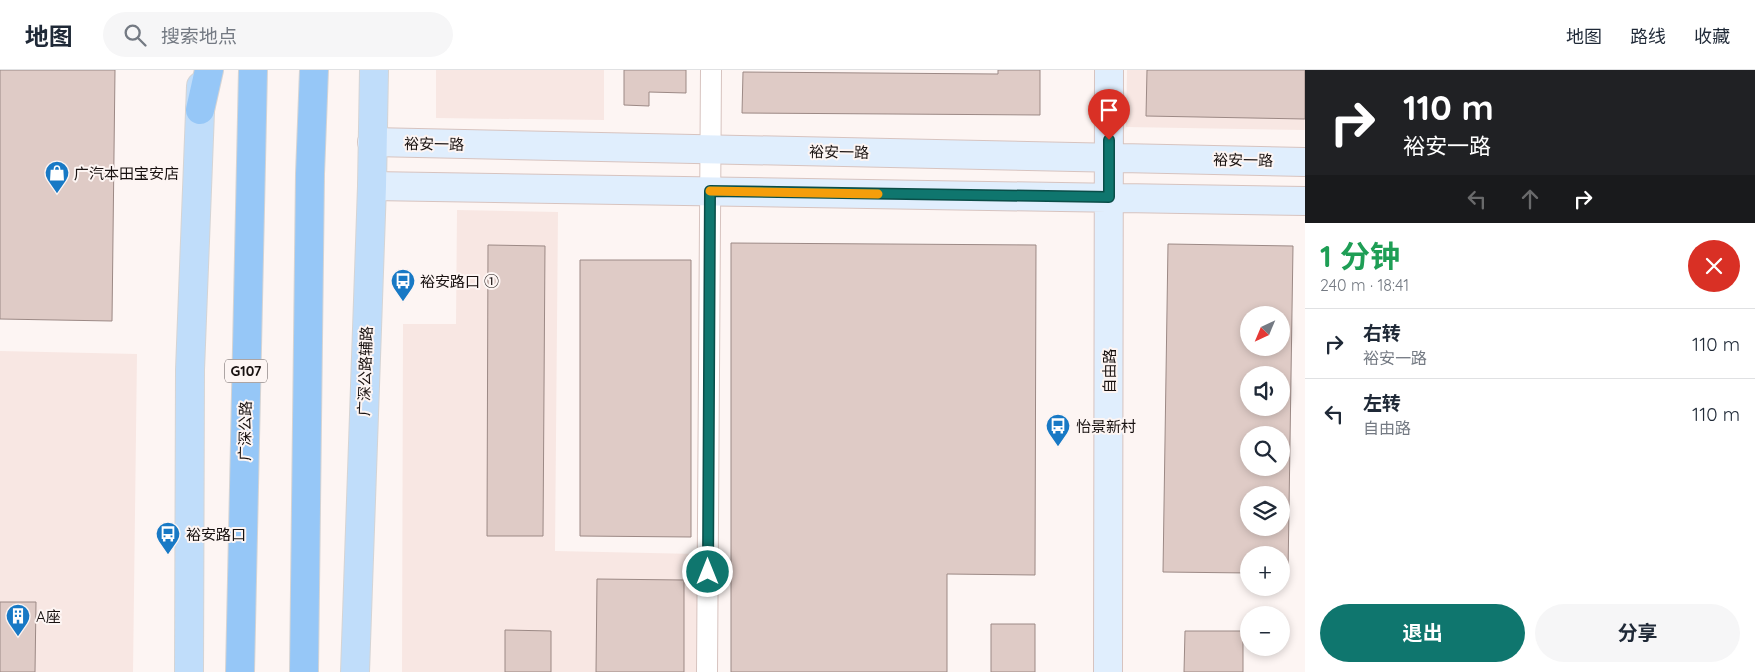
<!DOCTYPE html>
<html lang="zh">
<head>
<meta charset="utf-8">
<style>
  body { margin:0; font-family:Quicksand,"Noto Sans SC",sans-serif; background:#f6f6f7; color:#1f2937; height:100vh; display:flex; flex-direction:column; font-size:19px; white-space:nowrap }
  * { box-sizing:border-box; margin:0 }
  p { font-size:16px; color:#747a83 }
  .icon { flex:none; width:28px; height:28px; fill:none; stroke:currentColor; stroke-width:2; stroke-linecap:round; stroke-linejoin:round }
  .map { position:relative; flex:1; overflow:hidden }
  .panel { display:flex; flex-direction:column; background:#fff; width:450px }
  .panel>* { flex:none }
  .banner { background:#202124; color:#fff; overflow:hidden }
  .needle { width:32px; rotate:224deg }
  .controls { position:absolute; left:1240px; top:236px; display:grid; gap:10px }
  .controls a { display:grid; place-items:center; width:50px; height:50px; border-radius:50%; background:#fff; box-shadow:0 2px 8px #0003; font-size:25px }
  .pin { position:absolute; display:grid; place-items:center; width:42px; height:42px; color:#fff; margin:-51px -21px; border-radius:50% 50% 50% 0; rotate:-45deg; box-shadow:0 0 5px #0007 }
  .pin .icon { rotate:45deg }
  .me { position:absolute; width:55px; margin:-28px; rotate:0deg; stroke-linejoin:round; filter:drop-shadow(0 0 4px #0008) }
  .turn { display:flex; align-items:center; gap:18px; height:105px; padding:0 15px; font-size:22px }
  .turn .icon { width:65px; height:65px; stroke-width:2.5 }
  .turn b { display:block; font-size:35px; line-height:42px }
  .lanes { display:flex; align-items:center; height:48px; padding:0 15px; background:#0003; justify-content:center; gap:25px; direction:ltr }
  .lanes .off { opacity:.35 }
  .round { display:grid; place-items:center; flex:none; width:52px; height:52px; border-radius:26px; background:#f6f6f7 }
  .headline { display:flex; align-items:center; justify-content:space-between; height:85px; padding:0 15px }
  h1 { font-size:30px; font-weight:700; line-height:38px; color:#1e9e55 }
  .primary-button { display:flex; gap:10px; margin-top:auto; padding:10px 15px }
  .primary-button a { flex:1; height:58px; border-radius:30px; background:#0f766e; color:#fff; font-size:20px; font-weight:700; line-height:58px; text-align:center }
  .primary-button a+a { background:#f6f6f7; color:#1f2937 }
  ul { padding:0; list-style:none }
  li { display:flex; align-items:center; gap:15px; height:70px; padding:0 15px; border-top:1px solid #e0e1e3 }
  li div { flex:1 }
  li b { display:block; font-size:19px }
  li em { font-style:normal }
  header { display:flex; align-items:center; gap:30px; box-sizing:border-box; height:70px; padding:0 25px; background:#fff; border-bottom:1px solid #e0e1e3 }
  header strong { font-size:24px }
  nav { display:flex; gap:28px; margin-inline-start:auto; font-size:18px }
  .search { width:350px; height:45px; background:#f6f6f7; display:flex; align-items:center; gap:12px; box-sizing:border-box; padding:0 18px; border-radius:28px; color:#747a83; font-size:19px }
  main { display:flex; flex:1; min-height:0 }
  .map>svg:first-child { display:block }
  .built { fill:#f8e7e3 }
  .building { fill:#dfcbc6; stroke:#9c8985; fill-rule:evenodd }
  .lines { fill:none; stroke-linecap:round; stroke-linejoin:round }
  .street-casing { stroke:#d7c3bf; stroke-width:22 }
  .secondary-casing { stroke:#d7c3bf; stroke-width:30 }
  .primary-casing { stroke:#d5d4d4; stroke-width:30 }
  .highway-casing { stroke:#d5d4d4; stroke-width:30 }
  .street { stroke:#fff; stroke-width:20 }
  .secondary { stroke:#e0eefd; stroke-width:28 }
  .primary { stroke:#c0ddfa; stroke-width:28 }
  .highway { stroke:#96c7f7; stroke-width:28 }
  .route-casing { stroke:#0a4d48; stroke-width:12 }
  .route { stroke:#0f766e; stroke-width:9 }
  .slow { stroke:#f59e0b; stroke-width:9 }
  .labels { text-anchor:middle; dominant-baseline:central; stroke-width:4; stroke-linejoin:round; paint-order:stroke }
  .shield { fill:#fdf5f3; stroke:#5d5554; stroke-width:1 }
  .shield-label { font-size:14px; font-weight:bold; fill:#181110 }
  .street-label { font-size:15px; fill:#181110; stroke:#fdf5f3 }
  .poi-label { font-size:15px; fill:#181110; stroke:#fdf5f3; text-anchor:start }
</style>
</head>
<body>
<header>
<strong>地图</strong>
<div class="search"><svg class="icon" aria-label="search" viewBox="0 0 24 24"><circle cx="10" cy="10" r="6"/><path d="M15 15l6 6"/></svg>搜索地点</div>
<nav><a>地图</a><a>路线</a><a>收藏</a></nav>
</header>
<main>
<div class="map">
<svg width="1305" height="602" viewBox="0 0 1305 602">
  <rect width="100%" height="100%" fill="#fdf5f3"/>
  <path class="built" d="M 436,0 L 604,0 L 604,50 L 436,48 Z
    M 1127,0 L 1305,0 L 1305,60 L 1126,57 Z
    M 457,140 L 558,142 L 555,481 L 698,484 L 696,602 L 402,602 L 403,254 L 456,254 Z
    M 0,281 L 137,284 L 133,602 L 0,602 Z"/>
  <path class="building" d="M 0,0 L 115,0 L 112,251 L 0,249 Z
    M 624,0 L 686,0 L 686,23 L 649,22 L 649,36 L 624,35 Z
    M 998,0 L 1040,0 L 1040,45 L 742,43 L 743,2 L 998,4 Z
    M 1147,0 L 1305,0 L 1305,49 L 1146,46 Z
    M 731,173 L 1036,175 L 1035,505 L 947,504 L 947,602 L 731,602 Z
    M 1168,174 L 1293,176 L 1288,504 L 1281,504 L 1281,485 L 1249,485 L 1249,503 L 1163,502 ZM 1249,245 L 1281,245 L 1281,278 L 1249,278 ZM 1249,305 L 1281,305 L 1281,338 L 1249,338 ZM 1249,365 L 1281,365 L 1281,398 L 1249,398 ZM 1249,425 L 1281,425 L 1281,458 L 1249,458 Z
    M 488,175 L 545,176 L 543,466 L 487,466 Z
    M 580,190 L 691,190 L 691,467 L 580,466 Z
    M 597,509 L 684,510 L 684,602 L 596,602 Z
    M 0,532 L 36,532 L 35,602 L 0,602 Z
    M 991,554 L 1035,554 L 1035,602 L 991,602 Z
    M 505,560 L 551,561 L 551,602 L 505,602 Z
    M 1185,561 L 1243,561 L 1243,602 L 1184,602 Z"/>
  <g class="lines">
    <defs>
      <path id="street" d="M 707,602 L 711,0"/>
      <path id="secondary" d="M 372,72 L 1305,92
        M 372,116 L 1305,131
        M 1108,602 L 1109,0"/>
      <path id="primary" d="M 189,602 L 190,300 L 201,16
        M 355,602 L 372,116 L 374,0"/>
      <path id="highway" d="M 200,40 L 209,0
        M 240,602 L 253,0
        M 304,602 L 310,104 L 314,0"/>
    </defs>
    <use href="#street" class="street-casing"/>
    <use href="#secondary" class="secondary-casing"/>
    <use href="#primary" class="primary-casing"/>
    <use href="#highway" class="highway-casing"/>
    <use href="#street" class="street"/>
    <use href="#secondary" class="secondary"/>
    <use href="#primary" class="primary"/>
    <use href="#highway" class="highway"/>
  </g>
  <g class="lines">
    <defs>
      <path id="route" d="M 708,502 L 710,121 L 1109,127 L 1109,70"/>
    </defs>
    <use href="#route" class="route-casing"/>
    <use href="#route" class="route"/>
    <path class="slow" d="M 710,121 L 878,124"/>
  </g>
  <defs>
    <symbol id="shop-pin" viewBox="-11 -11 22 30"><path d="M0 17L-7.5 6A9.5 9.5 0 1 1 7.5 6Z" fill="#1879c5" stroke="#fdf5f3"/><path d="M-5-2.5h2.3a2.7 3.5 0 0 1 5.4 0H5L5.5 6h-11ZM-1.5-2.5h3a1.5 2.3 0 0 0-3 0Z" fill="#fff"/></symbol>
    <symbol id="bus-pin" viewBox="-11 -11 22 30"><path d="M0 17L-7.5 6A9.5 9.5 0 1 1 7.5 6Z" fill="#1879c5" stroke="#fdf5f3"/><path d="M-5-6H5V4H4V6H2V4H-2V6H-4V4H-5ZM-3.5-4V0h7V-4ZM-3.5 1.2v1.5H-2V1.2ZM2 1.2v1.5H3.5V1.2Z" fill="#fff"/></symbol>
    <symbol id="building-pin" viewBox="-11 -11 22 30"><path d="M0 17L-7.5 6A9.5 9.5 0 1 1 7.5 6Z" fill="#1879c5" stroke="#fdf5f3"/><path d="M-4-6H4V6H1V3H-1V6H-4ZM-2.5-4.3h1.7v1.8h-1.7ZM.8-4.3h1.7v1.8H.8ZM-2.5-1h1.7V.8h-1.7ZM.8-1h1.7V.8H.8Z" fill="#fff"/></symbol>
  </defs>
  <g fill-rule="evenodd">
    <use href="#shop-pin" x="43" y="89" width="28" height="38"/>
    <use href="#bus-pin" x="389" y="197" width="28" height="38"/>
    <use href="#bus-pin" x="1044" y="342" width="28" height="38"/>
    <use href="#bus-pin" x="154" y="450" width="28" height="38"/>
    <use href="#building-pin" x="4" y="532" width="28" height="38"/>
  </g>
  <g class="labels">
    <rect class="shield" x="225" y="289.5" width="42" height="23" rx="4"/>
    <g class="shield-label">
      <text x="246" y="301">G107</text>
    </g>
    <g class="street-label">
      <text transform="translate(434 74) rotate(1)">裕安一路</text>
      <text transform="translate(839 82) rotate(1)">裕安一路</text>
      <text transform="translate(1243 90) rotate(1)">裕安一路</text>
      <text transform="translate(365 301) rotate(-88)">广深公路辅路</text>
      <text transform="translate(1109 301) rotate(-90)">自由路</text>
      <text transform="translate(245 361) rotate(-89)">广深公路</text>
    </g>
    <g class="poi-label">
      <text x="74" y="103">广汽本田宝安店</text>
      <text x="420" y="211">裕安路口 ①</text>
      <text x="1076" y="356">怡景新村</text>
      <text x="186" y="464">裕安路口</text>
      <text x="36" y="546">A座</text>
    </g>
  </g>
</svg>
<div class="controls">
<a><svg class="needle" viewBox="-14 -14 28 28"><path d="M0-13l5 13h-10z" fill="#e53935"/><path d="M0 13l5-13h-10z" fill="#747a83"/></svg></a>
<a><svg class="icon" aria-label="sound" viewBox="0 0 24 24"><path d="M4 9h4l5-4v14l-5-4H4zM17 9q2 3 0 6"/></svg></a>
<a><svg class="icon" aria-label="search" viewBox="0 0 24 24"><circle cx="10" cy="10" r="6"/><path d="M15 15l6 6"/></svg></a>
<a><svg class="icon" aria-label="layers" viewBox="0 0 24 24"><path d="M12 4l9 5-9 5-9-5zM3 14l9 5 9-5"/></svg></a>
<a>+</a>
<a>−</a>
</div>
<div class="pin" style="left:1109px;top:70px;background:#d93025"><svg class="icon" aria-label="arrive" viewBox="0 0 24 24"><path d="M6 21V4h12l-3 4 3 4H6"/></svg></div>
<svg class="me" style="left:708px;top:502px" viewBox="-20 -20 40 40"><circle r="17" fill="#0f766e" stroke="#fff" stroke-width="3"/><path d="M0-11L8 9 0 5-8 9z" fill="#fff"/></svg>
</div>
<section class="panel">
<div class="banner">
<div class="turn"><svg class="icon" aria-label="right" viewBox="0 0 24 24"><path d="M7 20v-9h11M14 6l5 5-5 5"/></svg><div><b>110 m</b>裕安一路</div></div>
<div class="lanes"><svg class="icon off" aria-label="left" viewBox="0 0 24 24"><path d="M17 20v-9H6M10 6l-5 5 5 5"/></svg><svg class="icon off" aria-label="ahead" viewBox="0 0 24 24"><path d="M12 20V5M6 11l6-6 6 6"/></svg><svg class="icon" aria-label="right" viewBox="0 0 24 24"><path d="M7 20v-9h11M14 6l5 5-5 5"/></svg></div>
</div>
<div class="headline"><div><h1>1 分钟</h1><p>240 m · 18:41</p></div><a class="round" style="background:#d93025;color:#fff"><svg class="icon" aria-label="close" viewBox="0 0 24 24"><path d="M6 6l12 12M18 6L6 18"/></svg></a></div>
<ul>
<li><svg class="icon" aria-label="right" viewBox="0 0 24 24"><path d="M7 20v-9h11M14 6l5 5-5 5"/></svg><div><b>右转</b><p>裕安一路</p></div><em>110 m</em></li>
<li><svg class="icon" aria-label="left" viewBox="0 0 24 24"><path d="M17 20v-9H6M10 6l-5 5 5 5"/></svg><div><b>左转</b><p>自由路</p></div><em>110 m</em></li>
</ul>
<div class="primary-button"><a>退出</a><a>分享</a></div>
</section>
</main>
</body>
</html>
